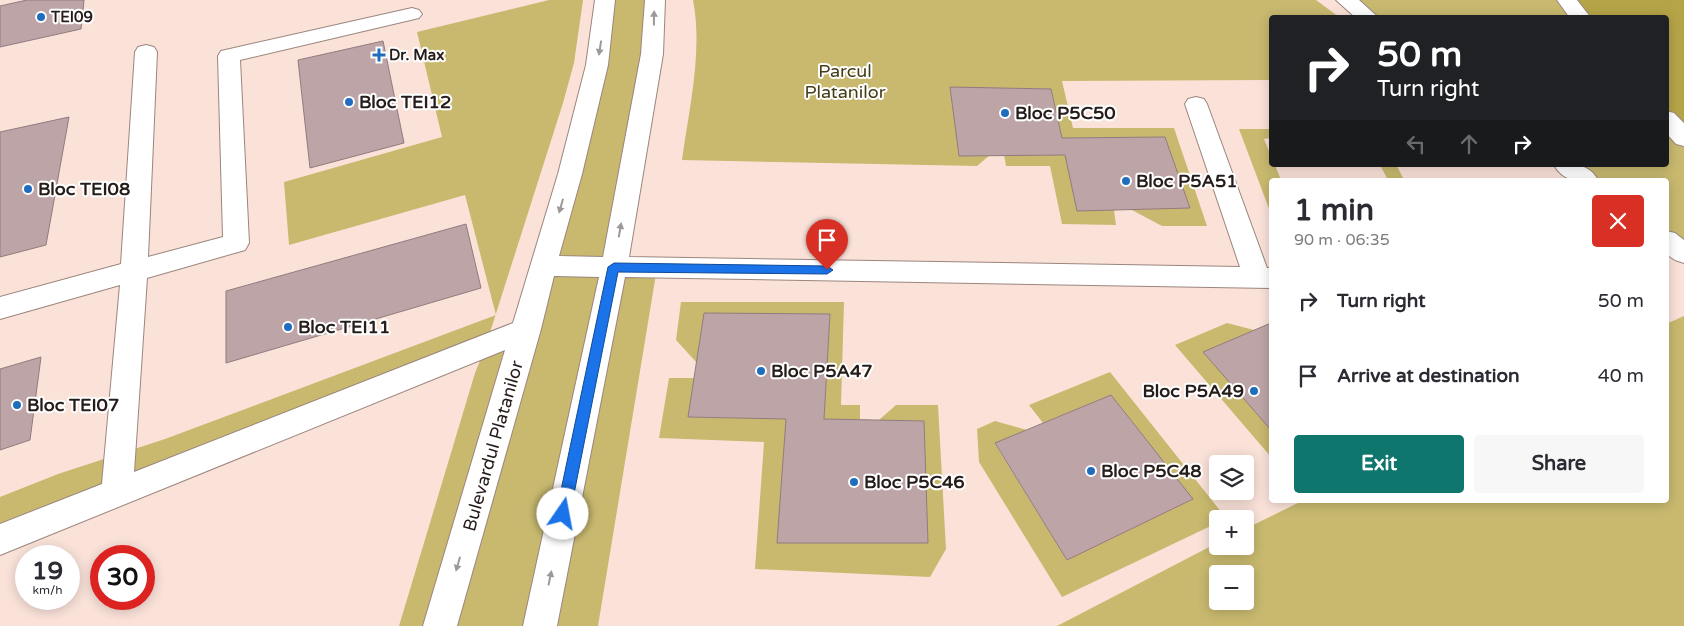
<!DOCTYPE html>
<html lang="en">
<head>
<meta charset="utf-8">
<style>
  body { margin:0; font-family:"Varela Round",sans-serif; background:#f7f7f7; color:#2b2b33; height:100vh; display:flex; flex-direction:column; font-size:19px; white-space:nowrap }
  * { box-sizing:border-box; margin:0 }
  p { font-size:16px; color:#7c7c81 }
  .icon { flex:none; width:28px; height:28px; fill:none; stroke:currentColor; stroke-width:2; stroke-linecap:round; stroke-linejoin:round }
  .map { position:relative; flex:1; overflow:hidden }
  .side { position:absolute; left:1269px; top:178px; width:400px; height:325px; display:flex; flex-direction:column; background:#fff; border-radius:5px; box-shadow:0 2px 12px #0003 }
  .side>* { flex:none }
  .hud { position:absolute; left:1269px; top:15px; width:400px; height:152px; border-radius:5px; box-shadow:0 2px 12px #0003; background:#202124; color:#fff; overflow:hidden }
  .fabs { position:absolute; left:1209px; top:455px; display:grid; gap:10px }
  .fabs a { display:grid; place-items:center; width:45px; height:45px; border-radius:5px; background:#fff; box-shadow:0 2px 12px #0003; font-size:25px }
  .speed { position:absolute; left:15px; top:545px; display:flex; gap:10px; font-size:25px; font-weight:700; text-align:center }
  .speed>* { display:grid; place-content:center; width:65px; height:65px; border-radius:50%; background:#fff; box-shadow:0 2px 12px #0003; line-height:1 }
  .speed small { font-size:12px; font-weight:400 }
  .speed .limit { border:8px solid #d22; background:#fff; color:#111 }
  .pin { position:absolute; display:grid; place-items:center; width:42px; height:42px; color:#fff; margin:-51px -21px; border-radius:50% 50% 50% 0; rotate:-45deg; box-shadow:0 0 5px #0007 }
  .pin .icon { rotate:45deg }
  .me { position:absolute; width:55px; margin:-28px; rotate:12deg; stroke-linejoin:round; filter:drop-shadow(0 0 4px #0008) }
  .turn { display:flex; align-items:center; gap:18px; height:105px; padding:0 25px; font-size:22px }
  .turn .icon { width:65px; height:65px; stroke-width:2.5 }
  .turn b { display:block; font-size:35px; line-height:42px }
  .lanes { display:flex; align-items:center; height:48px; padding:0 25px; background:#0003; justify-content:center; gap:25px; direction:ltr }
  .lanes .off { opacity:.35 }
  .round { display:grid; place-items:center; flex:none; width:52px; height:52px; border-radius:5px; background:#f7f7f7 }
  .head { display:flex; align-items:center; justify-content:space-between; height:85px; padding:0 25px }
  h1 { font-size:30px; font-weight:700; line-height:38px }
  .button { display:flex; gap:10px; margin-top:auto; padding:10px 25px }
  .button a { flex:1; height:58px; border-radius:5px; background:#0f766e; color:#fff; font-size:20px; font-weight:700; line-height:58px; text-align:center }
  .button a+a { background:#f7f7f7; color:#2b2b33 }
  ul { padding:0; list-style:none }
  li { display:flex; align-items:center; gap:15px; height:75px; padding:0 25px }
  li div { flex:1 }
  li b { display:block; font-size:19px }
  li em { font-style:normal }
  .map>svg:first-child { display:block }
  .green { fill:#c8b96f; fill-rule:evenodd }
  .forest { fill:#b6a448 }
  .building { fill:#bda4a7; stroke:#927b7e }
  .lines { fill:none; stroke-linecap:round; stroke-linejoin:round }
  .street-casing { stroke:#9b857d; stroke-width:2 }
  .street { fill:#fff; fill-rule:evenodd }
  .oneway { fill:#9d9998 }
  .route { fill:#1a73e8; stroke:#114b97 }
  .poi-dot { fill:#1f6dbc; stroke:#fff; stroke-width:2 }
  .labels { text-anchor:middle; dominant-baseline:central; stroke-width:4; stroke-linejoin:round; paint-order:stroke }
  .far-poi-label { font-size:15px; font-weight:bold; fill:#261d1a; stroke:#fff; text-anchor:start }
  .park-label { font-size:18px; fill:#433c14; stroke:#fff }
  .poi-label { font-size:18px; font-weight:bold; fill:#261d1a; stroke:#fff; text-anchor:start }
  .street-label { font-size:18px; fill:#261d1a; stroke:#fff }
</style>
</head>
<body>
<div class="map">
<svg width="1684" height="626" viewBox="0 0 1684 626">
  <rect width="100%" height="100%" fill="#fae2d9"/>
  <path class="green" d="M 549,0 L 583,0 L 574,63 L 563,103 L 486,345 L 527,329 L 605,0 L 655,0 L 614,267 L 657,268 L 598,626 L 399,626 L 475,373 L 486,346 L 0,540 L 0,497 L 58,474 L 165,439 L 496,315 L 465,195 L 289,245 L 284,182 L 442,137 L 417,32 Z
    M 693,0 L 1316,0 L 1339,17 L 1271,18 L 1271,80 L 1062,81 L 1073,128 L 1174,128 L 1207,226 L 1162,226 L 1132,210 L 1165,137 L 1062,138 L 1051,89 L 950,88 L 990,155 L 977,166 L 682,160 C 689,109 703,51 693,0 Z
    M 1346,0 L 1567,0 L 1581,17 L 1369,17 Z
    M 1666,117 L 1684,138 L 1684,253 L 1666,240 L 1666,180 L 1586,180 L 1566,165 L 1666,165 Z
    M 1239,129 L 1271,129 L 1271,138 L 1264,139 L 1271,156 L 1271,165 L 1275,165 L 1281,180 L 1271,180 L 1271,214 Z
    M 1004,155 L 1065,155 L 1114,210 L 1116,225 L 1062,224 L 1050,166 L 1006,166 Z
    M 1380,165 L 1417,165 L 1397,166 L 1404,180 L 1388,180 Z
    M 681,302 L 844,302 L 841,405 L 860,405 L 860,420 L 824,419 L 830,314 L 697,363 L 676,340 Z
    M 1684,316 L 1684,626 L 1057,626 L 1217,543 L 1218,546 L 1245,546 L 1245,529 L 1304,500 L 1666,500 L 1666,324 ZM 1218,574 L 1245,574 L 1245,601 L 1218,601 Z
    M 1227,323 L 1254,330 L 1204,352 L 1271,430 L 1271,457 L 1175,345 Z
    M 1110,372 L 1226,518 L 1218,519 L 1217,523 L 1062,597 L 979,462 L 977,429 L 995,421 L 1027,430 L 995,444 L 1067,560 L 1192,499 L 1111,395 L 1043,423 L 1029,405 Z
    M 669,378 L 695,378 L 689,417 L 879,420 L 896,405 L 938,405 L 946,549 L 930,577 L 755,569 L 764,442 L 659,438 Z"/>
  <path class="forest" d="M 1567,0 L 1684,0 L 1684,138 L 1666,117 L 1666,18 L 1581,17 Z"/>
  <path class="building" d="M 27,0 L 84,0 L 81,29 L 0,47 L 0,6 Z
    M 383,41 L 404,143 L 310,168 L 298,60 Z
    M 950,87 L 1051,89 L 1062,138 L 1165,137 L 1190,208 L 1077,211 L 1065,155 L 959,156 Z
    M 69,117 L 46,245 L 0,257 L 0,132 Z
    M 466,224 L 481,288 L 226,363 L 226,291 Z
    M 704,313 L 830,314 L 824,419 L 924,421 L 928,543 L 777,543 L 786,419 L 688,417 Z
    M 1271,323 L 1271,430 L 1203,352 Z
    M 41,357 L 30,440 L 0,450 L 0,369 Z
    M 1111,395 L 1193,499 L 1067,560 L 995,443 Z"/>
  <g class="lines">
    <defs>
      <path id="street" d="M 595,0 L 615,0 L 608,65 L 582,174 L 559,256 L 603,257 L 641,54 L 645,0 L 665,0 L 663,54 L 629,257 L 1240,267 L 1185,104 L 1188,99 L 1196,97 L 1204,99 L 1207,104 L 1267,268 L 1271,268 L 1271,288 L 625,277 L 557,626 L 523,626 L 599,277 L 554,276 L 541,329 L 457,626 L 423,626 L 505,350 L 0,555 L 0,524 L 102,484 L 120,285 L 0,319 L 0,297 L 121,264 L 135,52 L 138,47 L 146,45 L 154,47 L 157,52 L 148,257 L 223,237 L 218,56 L 221,51 L 412,8 L 419,10 L 422,14 L 419,18 L 240,60 L 249,243 L 245,250 L 147,278 L 134,472 L 513,323 L 558,174 L 586,65 Z
        M 1336,0 L 1359,0 L 1379,18 L 1356,18 Z
        M 1557,0 L 1577,0 L 1591,18 L 1570,18 Z
        M 1666,111 L 1674,113 L 1684,123 L 1684,146 L 1676,144 L 1666,133 Z
        M 1554,165 C 1572,165 1588,162 1598,180 C 1579,180 1565,184 1554,165 Z
        M 1666,231 L 1675,233 L 1684,240 L 1684,263 L 1675,260 L 1666,254 Z"/>
    </defs>
    <use href="#street" class="street-casing"/>
    <use href="#street" class="street"/>
  </g>
  <defs><path id="oneway-solid" d="M-6-.8H1V-3.2L6.5 0L1 3.2V.8H-6Z" transform="scale(1.25)"/></defs>
  <g class="oneway">
    <use href="#oneway-solid" transform="translate(654 18) rotate(-89)"/>
    <use href="#oneway-solid" transform="translate(600 48) rotate(99)"/>
    <use href="#oneway-solid" transform="translate(561 206) rotate(106)"/>
    <use href="#oneway-solid" transform="translate(620 230) rotate(-80)"/>
    <use href="#oneway-solid" transform="translate(458 564) rotate(106)"/>
    <use href="#oneway-solid" transform="translate(550 578) rotate(-78)"/>
  </g>
  <path class="route" d="M 614,263 L 827,266 L 833,270 L 827,274 L 618,272 L 570,514 L 568,518 L 563,520 L 558,518 L 556,514 L 608,267 Z"/>
  <g class="poi-dot">
    <circle cx="41" cy="17" r="5"/>
    <path d="M376.5 47.5h5v5h5v5h-5v5h-5v-5h-5v-5h5z"/>
    <circle cx="349" cy="102" r="5"/>
    <circle cx="1005" cy="113" r="5"/>
    <circle cx="1126" cy="181" r="5"/>
    <circle cx="28" cy="189" r="5"/>
    <circle cx="288" cy="327" r="5"/>
    <circle cx="761" cy="371" r="5"/>
    <circle cx="1254" cy="391" r="5"/>
    <circle cx="17" cy="405" r="5"/>
    <circle cx="1091" cy="471" r="5"/>
    <circle cx="854" cy="482" r="5"/>
  </g>
  <g class="labels">
    <g class="far-poi-label">
      <text x="51" y="17">TEI09</text>
      <text x="389" y="55">Dr. Max</text>
    </g>
    <g class="park-label">
      <text x="845" y="71">Parcul<tspan x="845" dy="21">Platanilor</tspan></text>
    </g>
    <g class="poi-label">
      <text x="359" y="102">Bloc TEI12</text>
      <text x="1015" y="113">Bloc P5C50</text>
      <text x="1136" y="181">Bloc P5A51</text>
      <text x="38" y="189">Bloc TEI08</text>
      <text x="298" y="327">Bloc TEI11</text>
      <text x="771" y="371">Bloc P5A47</text>
      <text x="1244" y="391" text-anchor="end">Bloc P5A49</text>
      <text x="27" y="405">Bloc TEI07</text>
      <text x="1101" y="471">Bloc P5C48</text>
      <text x="864" y="482">Bloc P5C46</text>
    </g>
    <g class="street-label">
      <text transform="translate(493 446) rotate(-74)">Bulevardul Platanilor</text>
    </g>
  </g>
</svg>
<div class="fabs">
<a><svg class="icon" aria-label="layers" viewBox="0 0 24 24"><path d="M12 4l9 5-9 5-9-5zM3 14l9 5 9-5"/></svg></a>
<a>+</a>
<a>−</a>
</div>
<div class="speed"><div>19<small>km/h</small></div><div class="limit">30</div></div>
<div class="pin" style="left:827px;top:270px;background:#d93025"><svg class="icon" aria-label="arrive" viewBox="0 0 24 24"><path d="M6 21V4h12l-3 4 3 4H6"/></svg></div>
<svg class="me" style="left:563px;top:514px" viewBox="-20 -20 40 40"><circle r="19" fill="#fff"/><path d="M0-13L10 11 0 6-10 11z" fill="#1a73e8"/></svg>
<div class="hud">
<div class="turn"><svg class="icon" aria-label="right" viewBox="0 0 24 24"><path d="M7 20v-9h11M14 6l5 5-5 5"/></svg><div><b>50 m</b>Turn right</div></div>
<div class="lanes"><svg class="icon off" aria-label="left" viewBox="0 0 24 24"><path d="M17 20v-9H6M10 6l-5 5 5 5"/></svg><svg class="icon off" aria-label="ahead" viewBox="0 0 24 24"><path d="M12 20V5M6 11l6-6 6 6"/></svg><svg class="icon" aria-label="right" viewBox="0 0 24 24"><path d="M7 20v-9h11M14 6l5 5-5 5"/></svg></div>
</div>
<section class="side">
<div class="head"><div><h1>1 min</h1><p>90 m · 06:35</p></div><a class="round" style="background:#d93025;color:#fff"><svg class="icon" aria-label="close" viewBox="0 0 24 24"><path d="M6 6l12 12M18 6L6 18"/></svg></a></div>
<ul>
<li><svg class="icon" aria-label="right" viewBox="0 0 24 24"><path d="M7 20v-9h11M14 6l5 5-5 5"/></svg><div><b>Turn right</b></div><em>50 m</em></li>
<li><svg class="icon" aria-label="arrive" viewBox="0 0 24 24"><path d="M6 21V4h12l-3 4 3 4H6"/></svg><div><b>Arrive at destination</b></div><em>40 m</em></li>
</ul>
<div class="button"><a>Exit</a><a>Share</a></div>
</section>
</div>
</body>
</html>
